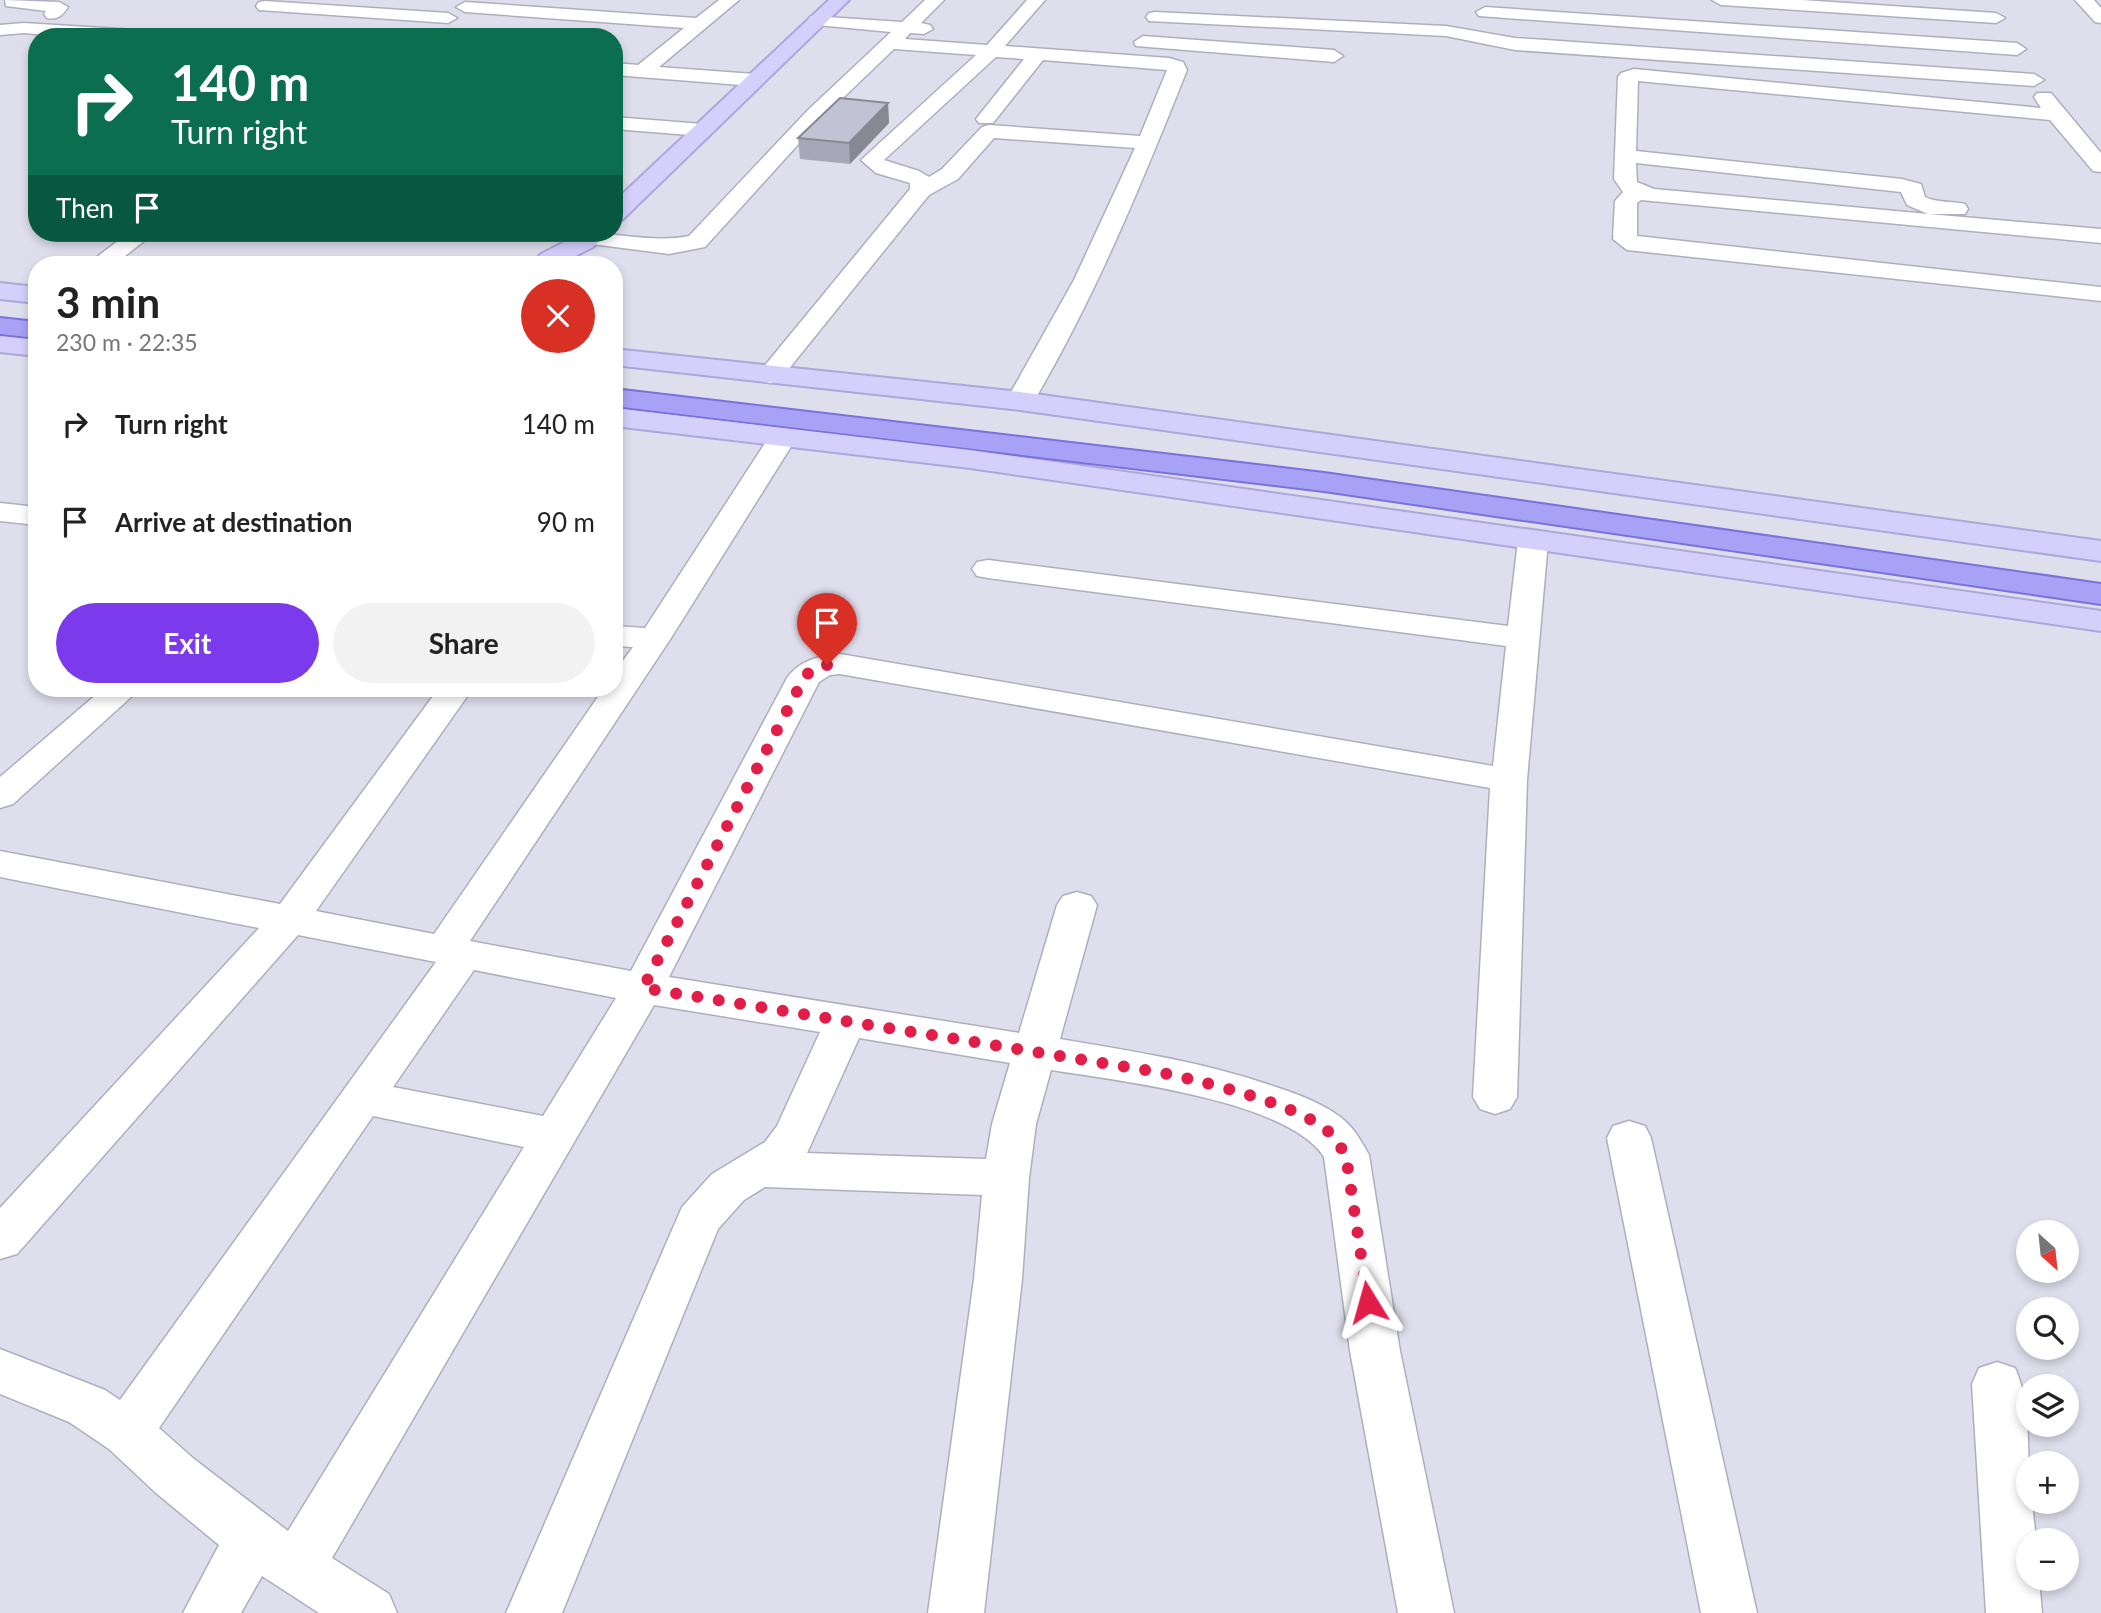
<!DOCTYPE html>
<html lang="en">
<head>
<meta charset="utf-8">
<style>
  body { margin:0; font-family:Lato,sans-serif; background:#f2f2f2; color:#222; height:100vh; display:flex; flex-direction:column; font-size:26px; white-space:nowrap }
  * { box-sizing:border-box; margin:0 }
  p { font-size:23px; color:#767676 }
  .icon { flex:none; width:38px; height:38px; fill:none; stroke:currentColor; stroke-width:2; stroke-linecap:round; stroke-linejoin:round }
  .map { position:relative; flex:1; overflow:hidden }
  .panel { position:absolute; left:28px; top:256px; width:595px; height:441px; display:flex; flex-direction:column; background:#fff; border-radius:28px; box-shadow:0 4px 10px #0003 }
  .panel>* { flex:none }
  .hud { position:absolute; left:28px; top:28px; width:595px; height:214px; border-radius:28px; box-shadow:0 4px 10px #0003; background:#0b6e4f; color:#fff; overflow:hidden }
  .needle { width:46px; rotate:153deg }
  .controls { position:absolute; left:2016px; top:1220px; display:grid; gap:14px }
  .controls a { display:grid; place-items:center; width:63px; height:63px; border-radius:50%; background:#fff; box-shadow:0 4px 10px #0003; font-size:35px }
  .pin { position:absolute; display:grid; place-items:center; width:60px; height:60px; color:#fff; margin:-72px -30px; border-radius:50% 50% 50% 0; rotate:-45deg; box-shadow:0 0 7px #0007 }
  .pin .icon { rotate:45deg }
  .me { position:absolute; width:77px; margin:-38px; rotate:352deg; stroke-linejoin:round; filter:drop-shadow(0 0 5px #0008) }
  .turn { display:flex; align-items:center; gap:24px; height:147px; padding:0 28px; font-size:32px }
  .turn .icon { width:91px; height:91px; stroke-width:2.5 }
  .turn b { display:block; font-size:49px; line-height:60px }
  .then { display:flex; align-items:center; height:66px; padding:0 28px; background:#0003; gap:14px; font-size:26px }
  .round { display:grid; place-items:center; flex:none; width:74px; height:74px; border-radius:37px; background:#f2f2f2 }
  .head { display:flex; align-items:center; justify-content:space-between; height:119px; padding:0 28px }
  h1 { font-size:42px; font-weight:700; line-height:52px }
  .button { display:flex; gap:14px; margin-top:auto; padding:14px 28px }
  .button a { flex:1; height:80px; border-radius:42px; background:#7c3aed; color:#fff; font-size:28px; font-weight:700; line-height:80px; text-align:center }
  .button a+a { background:#f2f2f2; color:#222 }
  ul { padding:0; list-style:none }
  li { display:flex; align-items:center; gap:21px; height:98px; padding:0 28px }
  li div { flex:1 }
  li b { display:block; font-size:26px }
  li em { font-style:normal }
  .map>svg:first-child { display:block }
  .residential { fill:#dfdeec; fill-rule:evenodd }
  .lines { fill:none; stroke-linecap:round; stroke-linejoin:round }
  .street-casing { stroke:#afaec0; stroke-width:3 }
  .secondary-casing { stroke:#ada7dc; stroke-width:4 }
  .primary-casing { stroke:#7972dc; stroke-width:4 }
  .street { fill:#fff; fill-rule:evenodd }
  .secondary { fill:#d4cffb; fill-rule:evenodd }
  .primary { fill:#a8a2f7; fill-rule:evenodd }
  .wall { fill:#a7a7b7 }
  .shaded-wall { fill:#888895 }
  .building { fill:#c2c2d5; stroke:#888895; stroke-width:2 }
  .route { stroke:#e11d48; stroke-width:12; stroke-dasharray:0 21.6 }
</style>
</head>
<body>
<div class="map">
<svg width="2101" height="1613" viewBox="0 0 2101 1613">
  <rect width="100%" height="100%" fill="#ecebf4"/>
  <path class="residential" d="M 0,0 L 2101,0 L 2101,1613 L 0,1613 ZM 37,37 L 614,37 L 614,233 L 37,233 ZM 37,264 L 614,264 L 614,688 L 37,688 ZM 2028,1232 L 2067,1232 L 2067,1270 L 2028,1270 ZM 2028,1309 L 2067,1309 L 2067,1348 L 2028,1348 ZM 2028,1386 L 2067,1386 L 2067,1424 L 2028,1424 ZM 2028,1463 L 2067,1463 L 2067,1502 L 2028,1502 ZM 2028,1540 L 2067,1540 L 2067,1578 L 2028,1578 Z"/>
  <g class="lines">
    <defs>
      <path id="street" d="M 5,0 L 59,2 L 68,7 C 62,16 58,20 47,18 L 44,14 L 46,11 L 6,6 Z
        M 719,0 L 739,0 L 659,67 L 754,74 L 764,80 L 761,84 L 754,86 L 614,75 L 614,63 L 638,65 L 684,28 L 465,12 L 456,7 L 465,2 L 696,18 Z
        M 925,0 L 944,0 L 921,23 L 930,25 L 933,29 L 924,34 L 910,33 L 905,39 L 987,45 L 1027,0 L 1045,0 L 1005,46 L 1169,58 L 1183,62 L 1187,70 C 1142,183 1096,295 1034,401 L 1030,407 L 1020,409 L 1010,407 L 1006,401 L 1074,280 L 1135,148 L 994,138 L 958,179 L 929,195 L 779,381 L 770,383 L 761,381 L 757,375 L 910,189 L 910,183 L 876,173 L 861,160 L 976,55 L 894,49 L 822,118 L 705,247 L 669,254 L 592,244 L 584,242 L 580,237 L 583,233 C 619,233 655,243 689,236 L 808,110 L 891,32 L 817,25 L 811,24 L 808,20 L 811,16 L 902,22 ZM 996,57 L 1024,59 L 976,119 L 979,123 L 993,123 L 1043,60 L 1167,70 L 1140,136 L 989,125 L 982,127 L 942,169 L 929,177 L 919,171 L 884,160 Z
        M 1712,0 L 1802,0 L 1996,13 L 2005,18 L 1996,23 L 1721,5 Z
        M 2075,0 L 2094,0 L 2101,8 L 2101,23 L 2095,22 Z
        M 265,1 L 448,13 L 457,18 L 448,23 L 259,10 L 256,6 L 259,2 Z
        M 1485,7 L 2017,43 L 2026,49 L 2017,55 L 1479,16 L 1476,12 Z
        M 1155,12 L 1446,26 L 1515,38 L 2034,74 L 2044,80 L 2034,86 L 1515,50 L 1446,36 L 1149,21 L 1146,17 L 1149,13 Z
        M 24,23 L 151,31 L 160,37 L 70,37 L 24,33 L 0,35 L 0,25 Z
        M 1143,36 L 1334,50 L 1343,56 L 1334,62 L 1136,46 L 1134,42 Z
        M 1634,69 L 2041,108 L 2034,97 L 2037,93 L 2051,93 L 2101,153 L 2101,172 L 2093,171 L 2050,120 L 1638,81 L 1636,151 L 1902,179 L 1921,184 L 1925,197 C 1938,203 1952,201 1965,204 L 1968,209 L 1965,214 L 1929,214 L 2101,229 L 2101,243 L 1641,200 L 1637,203 L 1637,236 L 2101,287 L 2101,301 L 1627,250 L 1613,239 L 1615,201 L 1623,192 L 1614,179 L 1618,77 L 1621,73 ZM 1636,163 L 1901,192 L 1907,205 L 1928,214 L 1654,189 L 1637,182 Z
        M 614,117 L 702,124 L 709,126 L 712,130 L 709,134 L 702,136 L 614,129 Z
        M 128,233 L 154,233 L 115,264 L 88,264 Z
        M 783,429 L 793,431 L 797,437 L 671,638 L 470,941 L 631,971 L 787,678 C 800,660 819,656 840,654 L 1493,766 L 1506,646 L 988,578 L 977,576 L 972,569 L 977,562 L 988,560 L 1508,626 L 1518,541 L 1522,535 L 1533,532 L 1544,535 L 1548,541 L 1527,780 L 1517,1097 L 1510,1109 L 1495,1114 L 1480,1109 L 1473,1097 L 1490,788 L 840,674 L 830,675 L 819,682 L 669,977 L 1019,1033 L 1057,905 L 1063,896 L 1077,892 L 1091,896 L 1097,905 L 1060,1039 C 1132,1051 1203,1062 1273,1086 C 1294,1093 1317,1101 1336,1114 C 1352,1124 1360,1139 1369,1155 L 1400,1351 L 1454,1613 L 1398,1613 L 1350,1351 L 1324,1157 C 1288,1100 1115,1080 1051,1070 L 1036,1124 L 1029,1178 L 1022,1279 L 984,1613 L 928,1613 L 974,1279 L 982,1195 L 765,1187 L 744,1200 L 718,1229 L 562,1613 L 506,1613 L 682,1207 L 712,1174 L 765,1142 L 777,1126 L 820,1032 L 654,1005 L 332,1558 L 389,1594 L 397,1613 L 319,1613 L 262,1576 L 241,1613 L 183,1613 L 219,1545 L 156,1493 L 109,1449 L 69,1422 L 0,1394 L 0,1349 L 105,1390 L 120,1400 L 436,962 L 298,935 L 17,1254 L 0,1259 L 0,1208 L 259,928 L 0,877 L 0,851 L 280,904 L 439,688 L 473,688 L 316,911 L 434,934 L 604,688 L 614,688 L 614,673 L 633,647 L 614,646 L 614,626 L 645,628 L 773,431 ZM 474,970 L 616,998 L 543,1116 L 393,1087 ZM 859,1038 L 1010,1063 L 992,1124 L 986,1159 L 807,1153 ZM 373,1116 L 524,1147 L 288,1531 L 194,1459 L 159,1428 Z
        M 0,503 L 37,507 L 37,525 L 0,521 Z
        M 104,688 L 141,688 L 13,804 L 0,808 L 0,777 Z
        M 1629,1121 L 1645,1126 L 1651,1138 L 1757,1613 L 1701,1613 L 1607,1138 L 1613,1126 Z
        M 1997,1362 L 2015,1368 C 2032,1405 2028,1461 2028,1502 L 2032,1502 L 2036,1540 L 2028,1540 L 2028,1578 L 2039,1578 L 2042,1613 L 1986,1613 L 1972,1384 L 1979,1368 Z"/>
      <path id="secondary" d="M 829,0 L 849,0 L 622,220 L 614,222 L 614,202 Z
        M 582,233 L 608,233 L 593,247 L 560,264 L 532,264 L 541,254 Z
        M 0,283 L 37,287 L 37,303 L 0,299 Z
        M 0,336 L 37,340 L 37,356 L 0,352 Z
        M 614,349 L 1020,392 L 2101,541 L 2101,561 L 1020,410 L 614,365 Z
        M 614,408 L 970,450 L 2101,611 L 2101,631 L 970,468 L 614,426 Z"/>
      <path id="primary" d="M 0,318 L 37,322 L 37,338 L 0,334 Z
        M 614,389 L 1324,473 L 2101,584 L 2101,604 L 1324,491 L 614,406 Z"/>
    </defs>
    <use href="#street" class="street-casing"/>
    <use href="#secondary" class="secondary-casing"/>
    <use href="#primary" class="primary-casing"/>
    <use href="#street" class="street"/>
    <use href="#secondary" class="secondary"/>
    <use href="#primary" class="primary"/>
  </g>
  <path class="wall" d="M 888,103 L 889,123 L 850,164 L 800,159 L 798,138 Z"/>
  <path class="shaded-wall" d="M 888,103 L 889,123 L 850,164 L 849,143 Z"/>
  <path class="building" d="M 840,98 L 888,103 L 849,143 L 798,138 Z"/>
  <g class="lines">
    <path class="route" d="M 827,665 L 812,669 L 804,678 L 643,988 L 1158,1072 C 1201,1081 1306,1105 1334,1137 C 1339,1143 1342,1150 1346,1156 L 1368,1302"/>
  </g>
</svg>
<div class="controls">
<a><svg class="needle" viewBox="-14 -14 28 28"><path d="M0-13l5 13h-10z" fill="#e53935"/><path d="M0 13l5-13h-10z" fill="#767676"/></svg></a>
<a><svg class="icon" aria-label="search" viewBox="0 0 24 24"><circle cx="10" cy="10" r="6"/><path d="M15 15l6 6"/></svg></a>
<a><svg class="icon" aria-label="layers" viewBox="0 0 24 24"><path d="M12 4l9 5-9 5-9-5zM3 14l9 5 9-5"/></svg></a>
<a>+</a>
<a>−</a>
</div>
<div class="pin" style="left:827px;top:665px;background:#d93025"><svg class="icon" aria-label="arrive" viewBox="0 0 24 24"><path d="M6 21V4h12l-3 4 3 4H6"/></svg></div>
<svg class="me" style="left:1368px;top:1302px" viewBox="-20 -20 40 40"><path d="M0-17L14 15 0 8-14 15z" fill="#e11d48" stroke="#fff" stroke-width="4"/></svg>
<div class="hud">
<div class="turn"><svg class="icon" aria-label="right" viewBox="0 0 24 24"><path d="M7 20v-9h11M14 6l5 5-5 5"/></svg><div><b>140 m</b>Turn right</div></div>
<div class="then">Then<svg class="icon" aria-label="arrive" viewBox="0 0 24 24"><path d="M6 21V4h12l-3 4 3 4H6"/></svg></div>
</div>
<section class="panel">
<div class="head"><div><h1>3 min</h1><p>230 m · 22:35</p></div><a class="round" style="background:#d93025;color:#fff"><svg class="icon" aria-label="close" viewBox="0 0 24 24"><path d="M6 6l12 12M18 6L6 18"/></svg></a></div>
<ul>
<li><svg class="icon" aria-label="right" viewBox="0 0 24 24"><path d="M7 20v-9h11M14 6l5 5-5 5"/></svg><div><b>Turn right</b></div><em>140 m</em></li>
<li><svg class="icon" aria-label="arrive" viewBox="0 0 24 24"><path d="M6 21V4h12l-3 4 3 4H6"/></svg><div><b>Arrive at destination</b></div><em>90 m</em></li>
</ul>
<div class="button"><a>Exit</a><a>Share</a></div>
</section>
</div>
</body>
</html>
